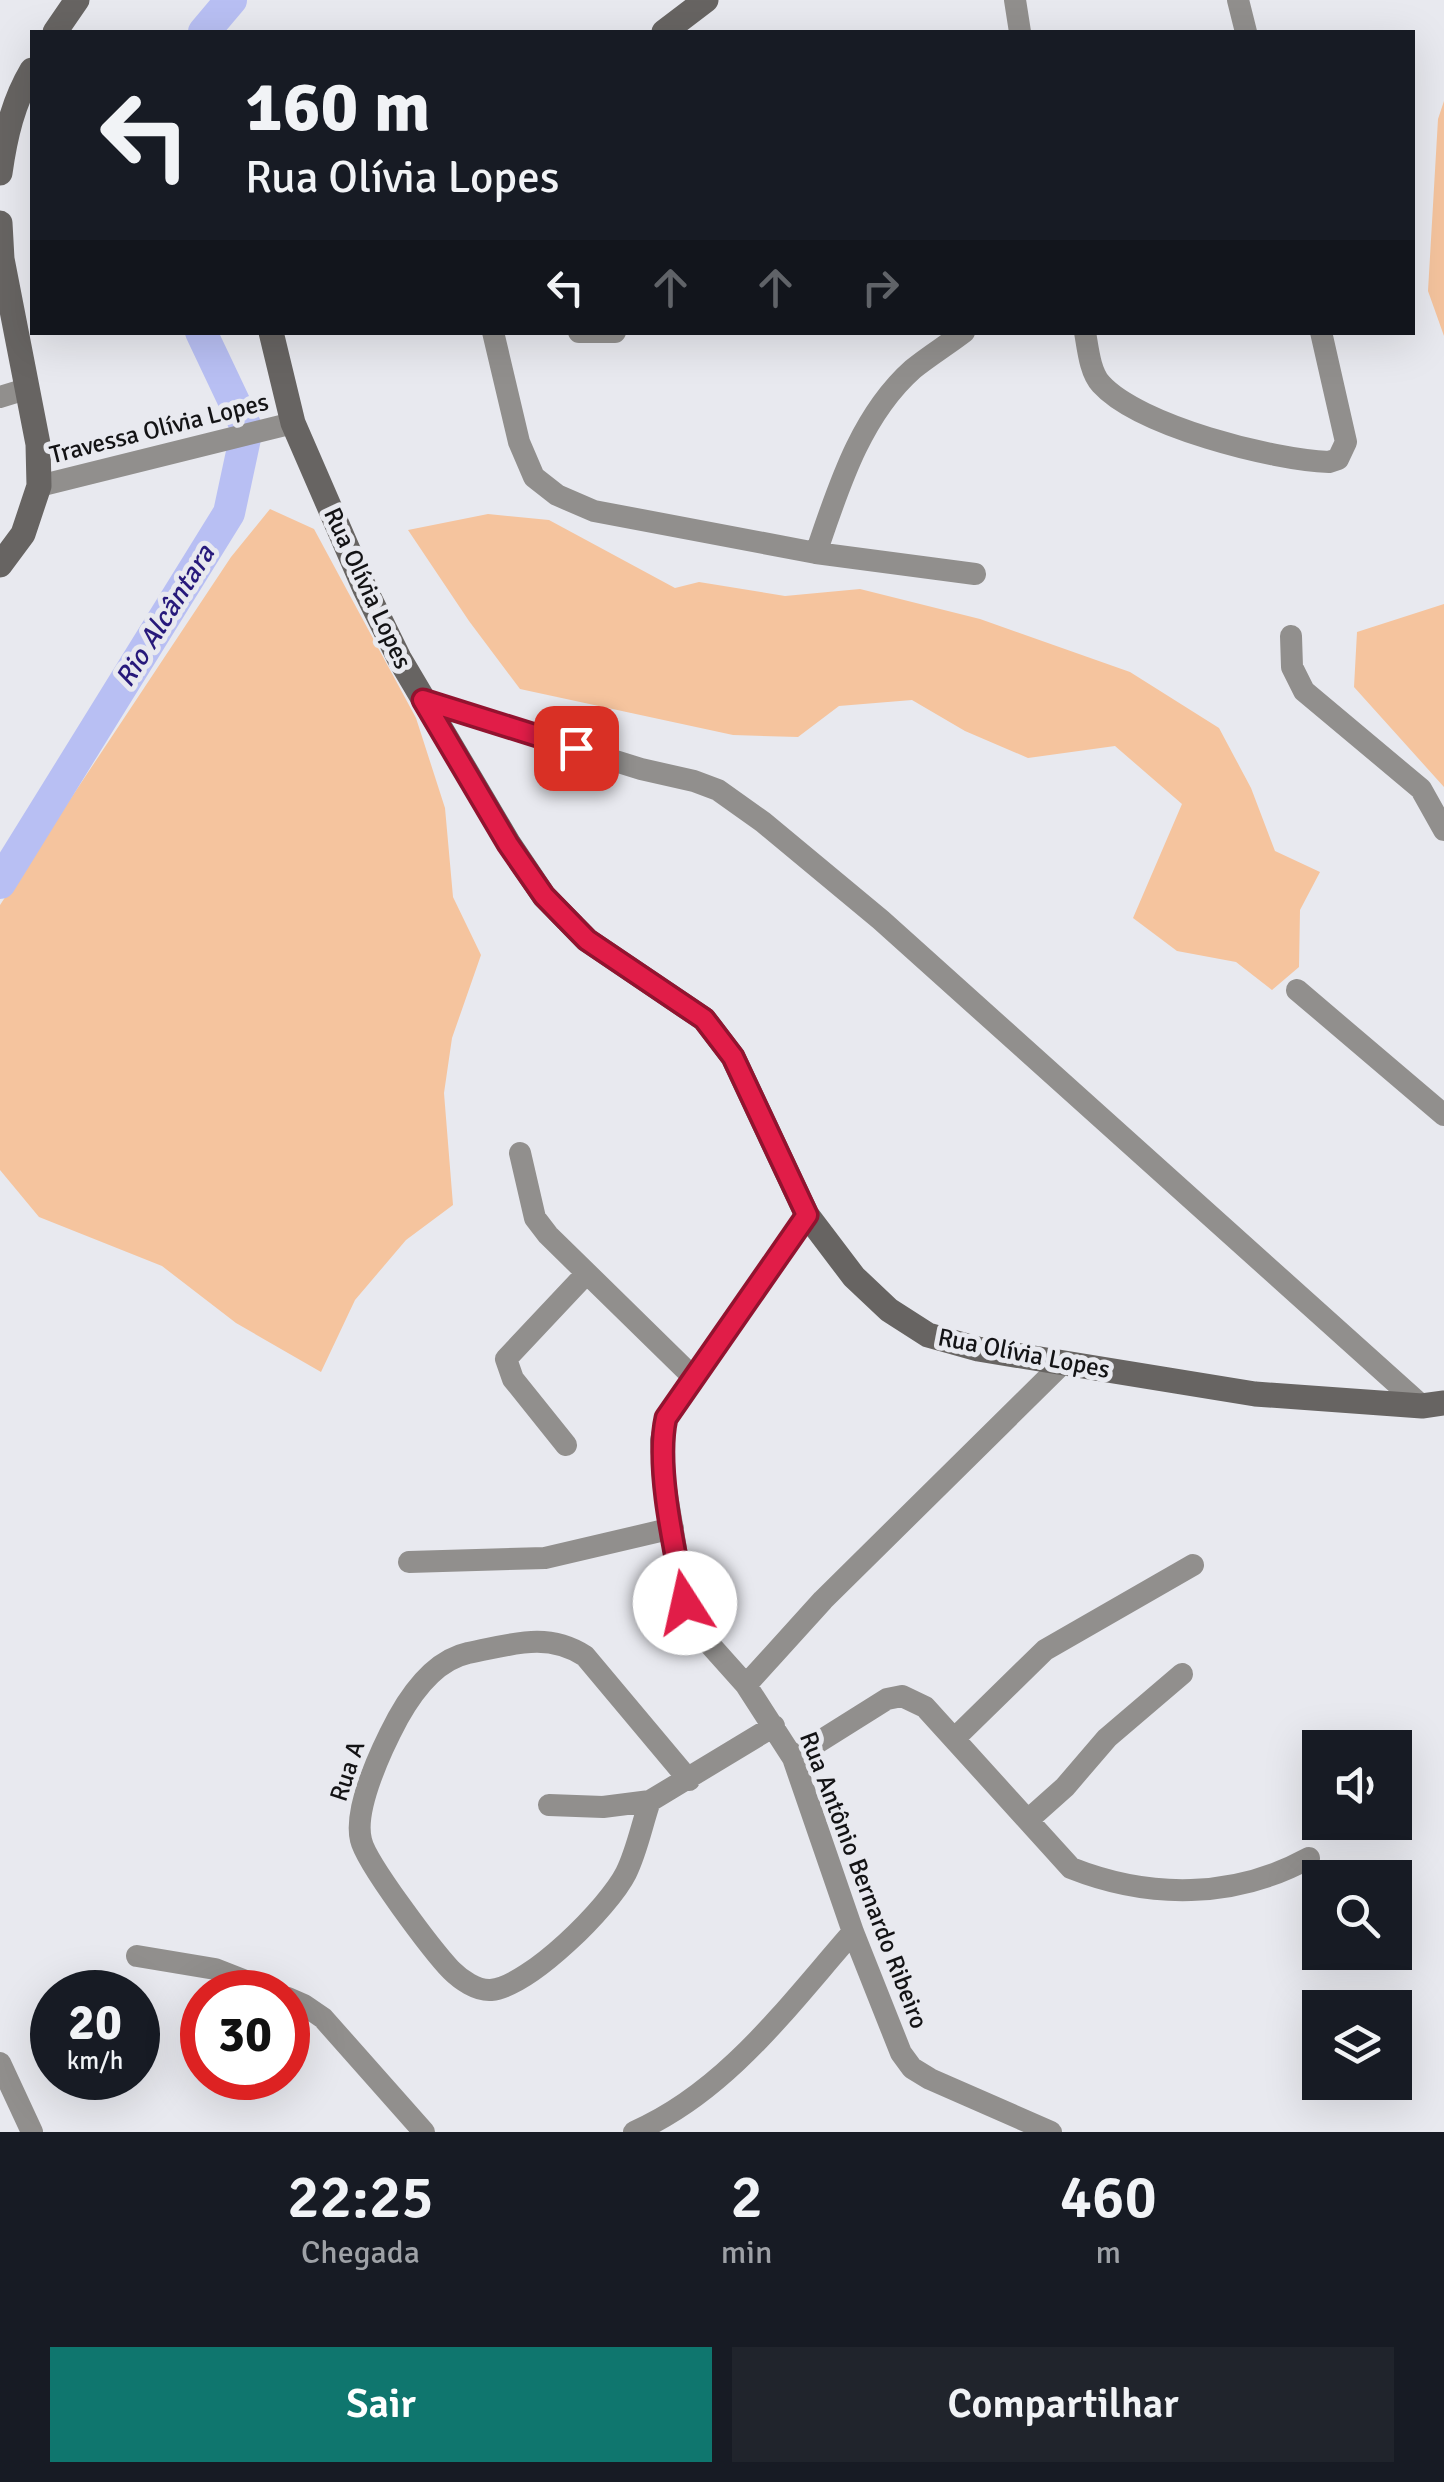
<!DOCTYPE html>
<html lang="pt">
<head>
<meta charset="utf-8">
<style>
  body { margin:0; font-family:Signika,sans-serif; background:#20242c; color:#f1f3f6; height:100vh; display:flex; flex-direction:column; font-size:38px; white-space:nowrap }
  * { box-sizing:border-box; margin:0 }
  p { font-size:32px; color:#9ea1a6 }
  .icon { flex:none; width:55px; height:55px; fill:none; stroke:currentColor; stroke-width:2; stroke-linecap:round; stroke-linejoin:round }
  .map { position:relative; height:2132px; overflow:hidden }
  .drawer { display:flex; flex-direction:column; background:#171b24; flex:1 }
  .drawer>* { flex:none }
  .banner { position:absolute; left:30px; top:30px; width:1385px; height:305px; border-radius:0px; box-shadow:0 10px 40px #0002; background:#171b24; color:#f1f3f6; overflow:hidden }
  .fabs { position:absolute; left:1302px; top:1730px; display:grid; gap:20px }
  .fabs a { display:grid; place-items:center; width:110px; height:110px; border-radius:0px; background:#171b24; box-shadow:0 10px 40px #0002; font-size:50px }
  .speed { position:absolute; left:30px; top:1970px; display:flex; gap:20px; font-size:50px; font-weight:700; text-align:center }
  .speed>* { display:grid; place-content:center; width:130px; height:130px; border-radius:50%; background:#171b24; box-shadow:0 10px 40px #0002; line-height:1 }
  .speed small { font-size:25px; font-weight:400 }
  .speed .limit { border:15px solid #d22; background:#fff; color:#111 }
  .pin { position:absolute; display:grid; place-items:center; width:85px; height:85px; color:#fff; margin:-42px; border-radius:20px; box-shadow:0 5px 15px #0006 }
  .me { position:absolute; width:110px; margin:-55px; rotate:350deg; stroke-linejoin:round; filter:drop-shadow(0 0 8px #0008) }
  .turn { display:flex; align-items:center; gap:35px; height:210px; padding:0 50px; font-size:45px }
  .turn .icon { width:130px; height:130px; stroke-width:2.5 }
  .turn b { display:block; font-size:70px; line-height:85px }
  .lanes { display:flex; align-items:center; height:95px; padding:0 50px; background:#0003; justify-content:center; gap:50px; direction:ltr }
  .lanes .off { opacity:.35 }
  .eta { display:flex; justify-content:space-evenly; align-items:center; height:170px; text-align:center }
  .eta b { font-size:60px; font-weight:600; line-height:70px }
  .button { display:flex; gap:20px; margin-top:auto; padding:20px 50px }
  .button a { flex:1; height:115px; border-radius:0px; background:#0f766e; color:#fff; font-size:40px; font-weight:600; line-height:115px; text-align:center }
  .button a+a { background:#20242c; color:#f1f3f6 }
  .map>svg:first-child { display:block }
  .green { fill:#f5c49e }
  .lines { fill:none; stroke-linecap:round; stroke-linejoin:round }
  .river { stroke:#b8bff3; stroke-width:32 }
  .street { stroke:#918f8d; stroke-width:22 }
  .secondary { stroke:#676462; stroke-width:25 }
  .route-casing { stroke:#92132f; stroke-width:25 }
  .route { stroke:#e11d48; stroke-width:18 }
  .labels { text-anchor:middle; dominant-baseline:central; stroke-width:10; stroke-linejoin:round; paint-order:stroke }
  .street-label { font-size:25px; fill:#131315; stroke:#e8e9ef }
  .water-label { font-size:28px; font-style:italic; fill:#27197b; stroke:#e8e9ef }
</style>
</head>
<body>
<div class="map">
<svg width="1444" height="2132" viewBox="0 0 1444 2132">
  <rect width="100%" height="100%" fill="#e8e9ef"/>
  <path class="green" d="M 1444,101 L 1444,336 L 1428,291 L 1438,119 Z
    M 270,509 L 314,529 L 416,718 L 445,808 L 453,897 L 481,955 L 452,1038 L 444,1093 L 453,1205 L 406,1240 L 355,1300 L 321,1372 L 236,1323 L 162,1266 L 39,1217 L 0,1170 L 0,905 L 231,557 Z
    M 488,514 L 549,520 L 675,588 L 699,582 L 785,596 L 860,589 L 980,619 L 1130,672 L 1219,728 L 1251,788 L 1275,851 L 1320,872 L 1300,910 L 1299,967 L 1272,990 L 1236,962 L 1177,951 L 1133,918 L 1182,804 L 1115,746 L 1028,758 L 965,731 L 912,700 L 839,706 L 798,737 L 733,735 L 520,689 L 469,621 L 408,530 Z
    M 1444,604 L 1444,787 L 1354,687 L 1357,632 Z"/>
  <g class="lines">
    <path class="river" d="M 204,32 L 231,0
      M 0,883 L 229,513 L 247,429 L 201,332"/>
    <path class="street" d="M 1015,0 L 1020,32
      M 1238,0 L 1246,32
      M 493,332 L 519,442 L 534,477 L 557,495 L 594,511 L 816,553 L 975,574
      M 579,332 L 615,332
      M 1085,332 C 1088,349 1090,372 1101,384 C 1139,426 1273,460 1329,462 L 1338,459 L 1346,442 L 1321,332
      M 0,397 L 26,389
      M 39,486 L 293,423
      M 816,553 C 838,489 860,416 913,369 C 929,356 947,345 964,332
      M 1291,636 L 1292,667 L 1304,691 L 1421,789 L 1444,830
      M 423,701 L 641,769 L 694,781 L 718,790 L 763,822 L 881,920 L 1422,1406
      M 1297,990 L 1444,1115
      M 520,1153 L 535,1218 L 548,1235 L 694,1378
      M 566,1445 L 513,1379 L 506,1359 L 585,1275
      M 409,1562 L 545,1558 L 673,1528
      M 746,1685 L 704,1638 L 685,1603 L 663,1471 L 661,1440 L 667,1418 L 807,1215
      M 954,1739 L 1045,1650 L 1193,1565
      M 793,1758 L 887,1699 L 902,1696 L 925,1707 L 1071,1868 C 1149,1899 1234,1899 1309,1858
      M 689,1780 L 585,1656 C 546,1631 511,1645 468,1653 C 436,1660 413,1691 398,1718 C 383,1746 353,1808 361,1840 C 366,1863 433,1951 451,1970 C 461,1980 477,1991 491,1990 C 530,1986 609,1907 626,1873 C 637,1851 642,1824 650,1801 L 774,1726
      M 549,1805 L 603,1807 L 650,1801
      M 1028,1820 L 1065,1787 L 1107,1738 L 1182,1674
      M 137,1956 L 215,1969 L 274,1992
      M 288,1998 L 304,2005 L 323,2018 L 424,2132
      M 0,2063 L 32,2132
      M 634,2132 C 726,2092 788,2006 853,1932
      M 1051,2132 L 930,2079 L 912,2068 L 901,2053 L 853,1932 L 793,1758 L 746,1685 L 823,1600 L 1063,1363"/>
    <path class="secondary" d="M 55,32 L 77,0
      M 664,32 L 706,0
      M 0,173 C 5,137 13,102 32,70
      M 0,223 L 2,259 L 38,444 L 39,486 L 23,534 L 0,565
      M 271,332 L 293,423 L 365,589 L 399,658 L 509,844 L 544,896 L 587,940 L 704,1019 L 733,1057 L 807,1215 L 854,1277 L 889,1310 L 928,1335 L 978,1349 L 1255,1394 L 1422,1406 L 1444,1403"/>
  </g>
  <g class="lines">
    <defs>
      <path id="route" d="M 576,748 L 423,700 L 508,844 L 544,896 L 587,940 L 704,1019 L 733,1057 L 807,1215 L 666,1418 C 655,1467 675,1552 685,1603"/>
    </defs>
    <use href="#route" class="route-casing"/>
    <use href="#route" class="route"/>
  </g>
  <g class="labels">
    <g class="street-label">
      <text transform="translate(159 428) rotate(-14)">Travessa Olívia Lopes</text>
      <text transform="translate(368 588) rotate(65)">Rua Olívia Lopes</text>
      <text transform="translate(1024 1353) rotate(11)">Rua Olívia Lopes</text>
      <text transform="translate(347 1771) rotate(-72)">Rua A</text>
      <text transform="translate(864 1880) rotate(69)">Rua Antônio Bernardo Ribeiro</text>
    </g>
    <g class="water-label">
      <text transform="translate(165 616) rotate(-58)">Rio Alcântara</text>
    </g>
  </g>
</svg>
<div class="fabs">
<a><svg class="icon" aria-label="sound" viewBox="0 0 24 24"><path d="M4 9h4l5-4v14l-5-4H4zM17 9q2 3 0 6"/></svg></a>
<a><svg class="icon" aria-label="search" viewBox="0 0 24 24"><circle cx="10" cy="10" r="6"/><path d="M15 15l6 6"/></svg></a>
<a><svg class="icon" aria-label="layers" viewBox="0 0 24 24"><path d="M12 4l9 5-9 5-9-5zM3 14l9 5 9-5"/></svg></a>
</div>
<div class="speed"><div>20<small>km/h</small></div><div class="limit">30</div></div>
<div class="pin" style="left:576px;top:748px;background:#d93025"><svg class="icon" aria-label="arrive" viewBox="0 0 24 24"><path d="M6 21V4h12l-3 4 3 4H6"/></svg></div>
<svg class="me" style="left:685px;top:1603px" viewBox="-20 -20 40 40"><circle r="19" fill="#fff"/><path d="M0-13L10 11 0 6-10 11z" fill="#e11d48"/></svg>
<div class="banner">
<div class="turn"><svg class="icon" aria-label="left" viewBox="0 0 24 24"><path d="M17 20v-9H6M10 6l-5 5 5 5"/></svg><div><b>160 m</b>Rua Olívia Lopes</div></div>
<div class="lanes"><svg class="icon" aria-label="left" viewBox="0 0 24 24"><path d="M17 20v-9H6M10 6l-5 5 5 5"/></svg><svg class="icon off" aria-label="ahead" viewBox="0 0 24 24"><path d="M12 20V5M6 11l6-6 6 6"/></svg><svg class="icon off" aria-label="ahead" viewBox="0 0 24 24"><path d="M12 20V5M6 11l6-6 6 6"/></svg><svg class="icon off" aria-label="right" viewBox="0 0 24 24"><path d="M7 20v-9h11M14 6l5 5-5 5"/></svg></div>
</div>
</div>
<section class="drawer">
<div class="eta">
<div><b>22:25</b><p>Chegada</p></div>
<div><b>2</b><p>min</p></div>
<div><b>460</b><p>m</p></div>
</div>
<div class="button"><a>Sair</a><a>Compartilhar</a></div>
</section>
</body>
</html>
